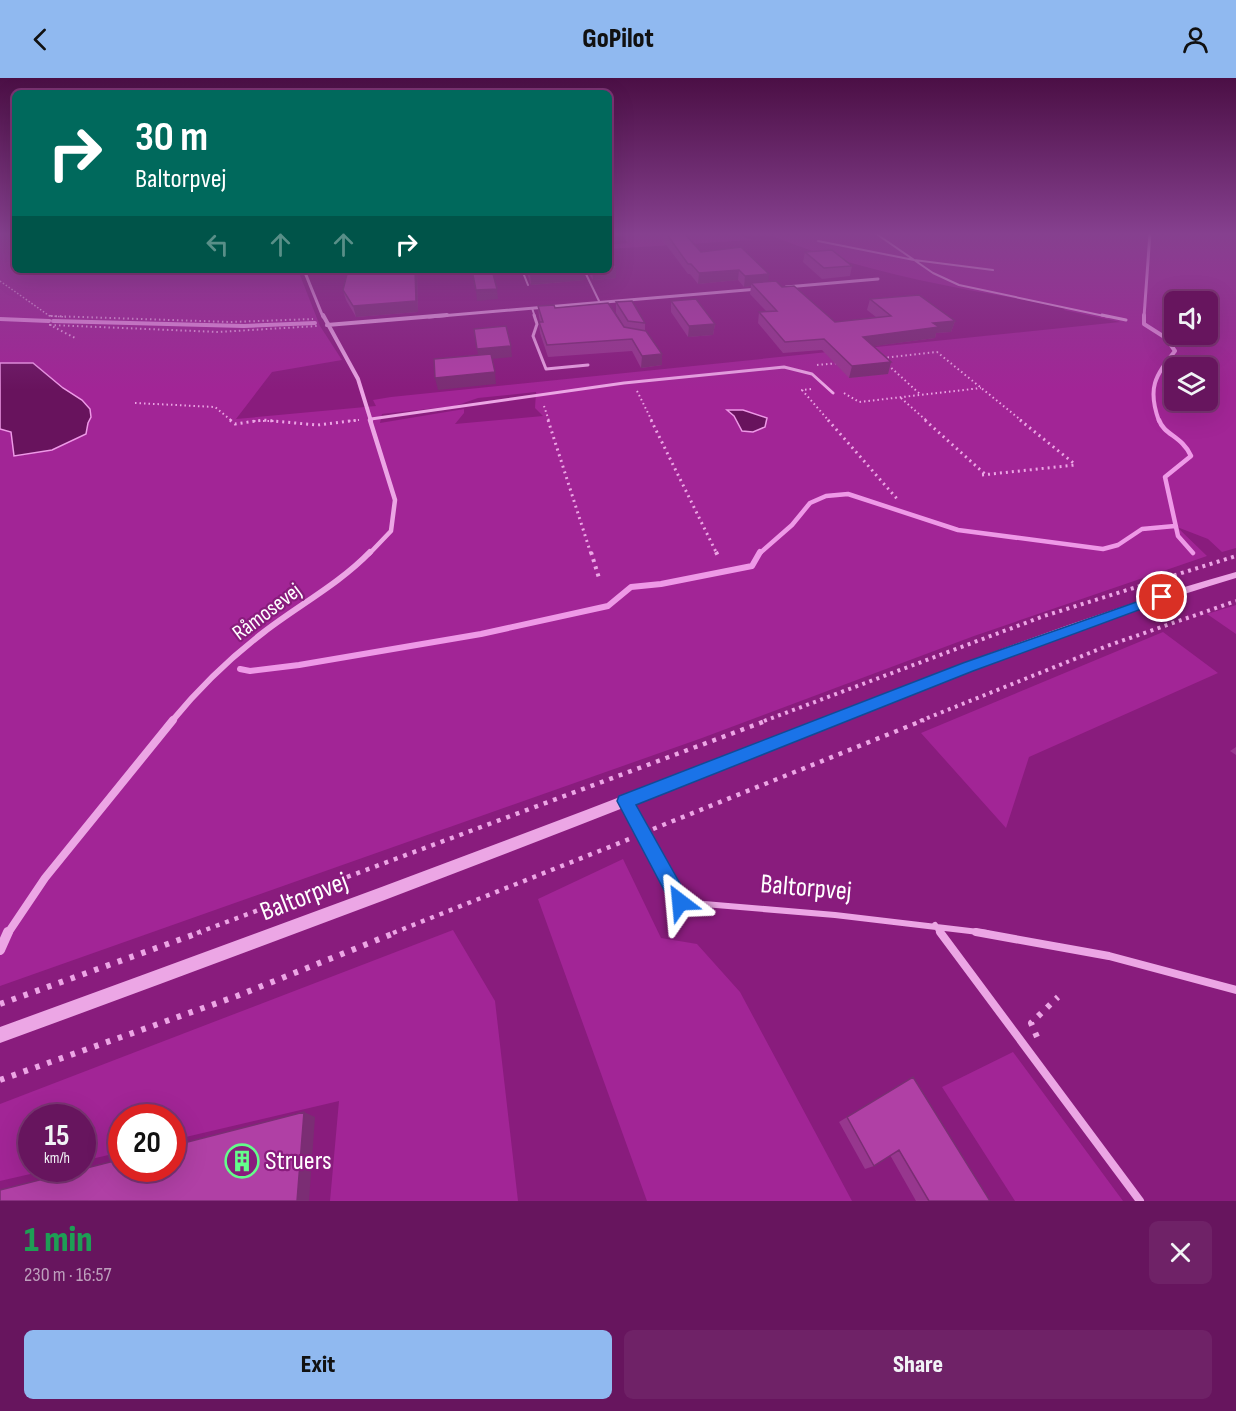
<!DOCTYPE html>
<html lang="en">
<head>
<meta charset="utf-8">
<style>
  body { margin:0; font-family:"Sofia Sans Condensed",sans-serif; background:#6f2267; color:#f1f3f6; height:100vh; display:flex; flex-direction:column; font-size:22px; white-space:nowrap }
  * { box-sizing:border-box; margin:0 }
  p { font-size:20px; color:#bd9fbc }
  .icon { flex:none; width:33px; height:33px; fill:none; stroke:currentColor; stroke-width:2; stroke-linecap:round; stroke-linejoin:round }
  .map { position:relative; height:1123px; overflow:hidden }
  .panel { display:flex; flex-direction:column; background:#67155e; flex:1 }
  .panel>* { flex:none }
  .hud { position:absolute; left:12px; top:12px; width:600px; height:183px; border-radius:9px; box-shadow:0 6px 24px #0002,0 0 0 2px #7a3473; background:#00695c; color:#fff; overflow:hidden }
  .controls { position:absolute; left:1164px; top:213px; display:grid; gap:12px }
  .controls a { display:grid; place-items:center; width:54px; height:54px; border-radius:9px; background:#67155e; box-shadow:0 6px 24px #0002,0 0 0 2px #7a3473; font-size:30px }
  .speed { position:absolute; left:18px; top:1026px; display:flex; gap:12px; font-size:30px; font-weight:700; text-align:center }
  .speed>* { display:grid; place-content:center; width:78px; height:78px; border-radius:50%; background:#67155e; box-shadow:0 6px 24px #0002,0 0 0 2px #7a3473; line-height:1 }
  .speed small { font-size:15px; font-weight:400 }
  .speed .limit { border:9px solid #d22; background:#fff; color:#111 }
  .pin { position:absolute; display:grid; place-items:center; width:51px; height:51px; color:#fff; margin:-26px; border:3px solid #fff; border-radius:50%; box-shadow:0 2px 6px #0007 }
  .me { position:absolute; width:66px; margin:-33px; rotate:331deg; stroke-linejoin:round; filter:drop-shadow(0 0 4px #0008) }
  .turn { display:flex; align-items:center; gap:21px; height:126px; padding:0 24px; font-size:27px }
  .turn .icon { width:78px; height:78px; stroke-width:2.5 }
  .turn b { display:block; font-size:42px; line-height:51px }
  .lanes { display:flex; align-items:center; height:57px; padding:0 24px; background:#0003; justify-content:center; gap:30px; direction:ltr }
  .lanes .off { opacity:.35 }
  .round { display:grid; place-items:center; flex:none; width:63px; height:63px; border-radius:9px; background:#6f2267 }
  .head { display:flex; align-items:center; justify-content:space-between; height:102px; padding:0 24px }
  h1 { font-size:36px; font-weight:800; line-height:45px; color:#1e9e55 }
  .action { display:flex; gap:12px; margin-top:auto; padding:12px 24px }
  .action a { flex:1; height:69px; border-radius:9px; background:#90b9f0; color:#111; font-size:24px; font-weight:800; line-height:69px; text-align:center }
  .action a+a { background:#6f2267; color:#f1f3f6 }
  header { display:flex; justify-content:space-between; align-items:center; height:78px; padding:0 24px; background:#90b9f0; color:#111; font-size:27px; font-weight:800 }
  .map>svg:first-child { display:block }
  .green { fill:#a22596; fill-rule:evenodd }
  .water { fill:#68135d; stroke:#ee99e7; stroke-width:1.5 }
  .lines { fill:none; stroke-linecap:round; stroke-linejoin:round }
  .stream-far3 { stroke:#ee99e7; stroke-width:3 }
  .stream-far2 { stroke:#ee99e7; stroke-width:4 }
  .stream-far1 { stroke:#ee99e7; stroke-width:4.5 }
  .stream { stroke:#ee99e7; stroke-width:6 }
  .path-far5 { stroke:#eca6e5; stroke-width:1.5; stroke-dasharray:1.5 2; stroke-linecap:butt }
  .path-far4 { stroke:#eca6e5; stroke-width:2; stroke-dasharray:1.5 3; stroke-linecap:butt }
  .path-far3 { stroke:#eca6e5; stroke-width:3; stroke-dasharray:2 4; stroke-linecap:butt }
  .path-far2 { stroke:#eca6e5; stroke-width:4; stroke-dasharray:3 4.5; stroke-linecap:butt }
  .path-far1 { stroke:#eca6e5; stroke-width:4.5; stroke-dasharray:4 6; stroke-linecap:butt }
  .path { stroke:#eca6e5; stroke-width:6; stroke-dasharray:4.5 8; stroke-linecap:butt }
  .service-far3 { stroke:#eca6e5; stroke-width:2 }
  .service-far2 { stroke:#eca6e5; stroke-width:3 }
  .service-far1 { stroke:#eca6e5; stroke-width:6 }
  .service { stroke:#eca6e5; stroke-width:8 }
  .minor-far5 { stroke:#eca6e5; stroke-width:3 }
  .minor-far4 { stroke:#eca6e5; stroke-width:4 }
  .minor-far3 { stroke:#eca6e5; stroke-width:4.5 }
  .minor-far2 { stroke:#eca6e5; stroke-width:6 }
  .minor-far1 { stroke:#eca6e5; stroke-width:8 }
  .minor { stroke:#eca6e5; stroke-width:10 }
  .tertiary { fill:#eca6e5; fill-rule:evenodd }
  .wall { fill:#97378e }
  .shaded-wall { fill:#7b2d74 }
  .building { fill:#b040a5; stroke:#7b2d74; stroke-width:1.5 }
  .route { fill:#1a73e8; stroke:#114b97; stroke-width:1.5 }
  .labels { text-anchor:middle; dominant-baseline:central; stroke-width:4.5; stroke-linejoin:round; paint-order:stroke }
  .street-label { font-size:22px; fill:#fff; stroke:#891c7d }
  .near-street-label { font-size:27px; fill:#fff; stroke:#891c7d }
  .near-poi-label { font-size:27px; fill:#fff; stroke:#891c7d; text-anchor:start }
</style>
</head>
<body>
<header><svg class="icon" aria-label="back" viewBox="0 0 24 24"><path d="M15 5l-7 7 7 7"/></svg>GoPilot<svg class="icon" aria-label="person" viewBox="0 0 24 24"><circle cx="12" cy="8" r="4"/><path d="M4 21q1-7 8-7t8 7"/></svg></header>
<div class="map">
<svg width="1236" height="1123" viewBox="0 0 1236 1123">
  <rect width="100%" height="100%" fill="#891c7d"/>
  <path class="green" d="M 0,155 L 15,155 L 15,192 L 298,192 L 320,248 L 342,282 L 272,294 L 236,341 L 376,328 L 373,322 L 391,319 L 1120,244 L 1064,232 L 1066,229 C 965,212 860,195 765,155 L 1236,155 L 1236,470 L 1222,474 L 1208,461 L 1177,449 L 1207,478 L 974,558 L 702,660 L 0,908 ZM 1174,224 L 1208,224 L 1208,256 L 1174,256 ZM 1174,290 L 1208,290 L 1208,322 L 1174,322 ZM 536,314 L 535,330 L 543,338 L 455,346 L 464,335 L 464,331 L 380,345 L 382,336 L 455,328 L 478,320 Z
    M 609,155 L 735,155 L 752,162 L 609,171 L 609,167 L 628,165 L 623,158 L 609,159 Z
    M 1236,527 L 1236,556 L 1207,536 Z
    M 1163,554 L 1218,595 L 1029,679 L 1006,750 L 921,655 Z
    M 623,781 L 661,860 L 697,866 L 740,914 L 852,1123 L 647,1123 L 538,821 Z
    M 453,852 L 495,923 L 518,1123 L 330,1123 L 339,1023 L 173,1062 L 172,1040 L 122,1040 L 121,1074 L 83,1083 L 82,1040 L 32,1040 L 32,1090 L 52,1091 L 0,1103 L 0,1026 Z
    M 1013,974 L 1123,1123 L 1015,1123 L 942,1009 Z"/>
  <path class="water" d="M 0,285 L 33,285 L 63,310 L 82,322 L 90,331 L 91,339 L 88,345 L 86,356 L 52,372 L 14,378 L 11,354 L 0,351 Z
    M 727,332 L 743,332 L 767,340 L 765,349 L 753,354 L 742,353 L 734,338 Z"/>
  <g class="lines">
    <path class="stream-far3" d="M 1144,239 L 1150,155"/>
    <path class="stream-far2" d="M 1144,237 L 1144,246 L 1166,260 L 1175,273 C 1155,298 1147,310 1159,343
      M 0,241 L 49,243
      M 53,243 L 244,248 L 315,245"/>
    <path class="stream-far1" d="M 1159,342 C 1164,357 1182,358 1191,378 L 1165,399 L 1178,458 L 1193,475
      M 759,476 L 792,447 L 810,425 L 826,418 L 848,416 L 958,452 L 1103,471 L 1118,467 L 1142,451 L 1175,448"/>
    <path class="stream" d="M 240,591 L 250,593 L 299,587 L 481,556 L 608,528 L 631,509 L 661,506 L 752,488 L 760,474"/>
    <path class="path-far5" d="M 0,203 L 51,239
      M 51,238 L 66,239"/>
    <path class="path-far4" d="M 50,237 L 50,247 L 77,261
      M 51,238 L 231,244 L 313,241
      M 50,247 L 218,254 L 317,248
      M 883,280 L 937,274 L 1022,343
      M 817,287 L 839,285
      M 888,287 L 920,316
      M 811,311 L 802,312 L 829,343
      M 637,313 L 652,343
      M 844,315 L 859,324 L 981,310
      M 901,320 L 927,343
      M 135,325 L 215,329 L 232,343
      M 544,328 L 549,343
      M 254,343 L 276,343
      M 349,343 L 359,342"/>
    <path class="path-far3" d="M 230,342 L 235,346 L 263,342 L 317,347 L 359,342
      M 548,342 L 591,476
      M 651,342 L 717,476
      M 828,342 L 899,423
      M 925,342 L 986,397
      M 1020,342 L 1076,387
      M 982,397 L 1075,387"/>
    <path class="path-far2" d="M 591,474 L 599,500
      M 716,474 L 719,480
      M 764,643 L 1044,538 L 1236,478
      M 920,643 L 1107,568 L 1236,523"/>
    <path class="path-far1" d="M 653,751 L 924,642
      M 197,855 L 768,642
      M 393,855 L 632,760"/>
    <path class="path" d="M 0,926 L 201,854
      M 1037,959 L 1031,945 L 1058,919
      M 0,1002 L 237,918 L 397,854"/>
    <path class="service-far3" d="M 875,155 L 933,195 L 959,207 L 1109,239
      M 818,163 L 914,182 L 993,192
      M 522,192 L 528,207
      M 584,192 L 600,225
      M 532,230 L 535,239"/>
    <path class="service-far2" d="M 534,237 L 537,246 L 533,258 L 546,291 L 588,287
      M 1102,237 L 1126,242
      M 371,341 L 624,305 L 784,289 L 812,296 L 833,315"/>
    <path class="service-far1" d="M 625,724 L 680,824 L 835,837 L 987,855
      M 935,847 L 941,855"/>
    <path class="service" d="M 940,854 L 1140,1123
      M 976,854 L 1109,878 L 1236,912"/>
    <path class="minor-far5" d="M 304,192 L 323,239
      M 786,209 L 878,201
      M 429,239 L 758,211"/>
    <path class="minor-far4" d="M 323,237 L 358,301 L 371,343
      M 327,247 L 447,237"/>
    <path class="minor-far3" d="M 369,476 L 391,453 L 395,422 L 370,342"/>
    <path class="minor-far2" d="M 172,643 C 199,610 230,580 264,554 C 299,527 339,506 370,474"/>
    <path class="minor-far1" d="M 8,855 L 45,800 L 173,642"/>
    <path class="minor" d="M 0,872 L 8,854"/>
    <path class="tertiary" d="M 1236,494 L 1236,500 C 1034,561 841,643 646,721 C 432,805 216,886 0,965 L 0,949 C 222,868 444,787 664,702 C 853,629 1040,549 1236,494 Z"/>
  </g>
  <path class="wall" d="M 665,155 L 684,155 L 701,174 L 768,204 L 782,209 L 835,244 L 876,239 L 867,232 L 870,221 L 955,243 L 951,254 L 936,255 L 935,260 L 873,268 L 891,284 L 888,296 L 849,300 L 822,272 L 783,275 L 758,245 L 759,234 L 766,233 L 750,216 L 751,208 L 744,209 L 738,202 L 698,206 L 690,196 L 688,196 L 664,164 Z
    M 805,174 L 852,188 L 850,198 L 822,201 L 803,184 Z
    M 417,192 L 418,234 L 356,239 L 346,222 L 343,212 Z
    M 526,192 L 585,192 L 585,202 L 531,207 Z
    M 586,192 L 609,192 L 616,200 L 593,202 Z
    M 671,223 L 715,246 L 713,257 L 688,259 L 671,234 Z
    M 616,224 L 645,245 L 645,253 L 662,276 L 662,287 L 641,290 L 632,273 L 548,279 L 540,255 L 539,244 L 540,244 L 539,239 L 538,228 L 555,230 L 625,250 L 616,235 Z
    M 1236,669 L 1236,677 L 1230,673 Z
    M 913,999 L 990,1123 L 916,1123 L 890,1077 L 874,1088 L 865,1091 L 839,1044 Z"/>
  <path class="shaded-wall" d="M 609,190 L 616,190 L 616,200 L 593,202 L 592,192 L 609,192 Z
    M 415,192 L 417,192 L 418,234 L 356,239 L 353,228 Z
    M 585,192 L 585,202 L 531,207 L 530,196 Z
    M 739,192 L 738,202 L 698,206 L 699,195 Z
    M 769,196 L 768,207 L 751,205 L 751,208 L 744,209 L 745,198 Z
    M 497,211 L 498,221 L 477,223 L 476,212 Z
    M 955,243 L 951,254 L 936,255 L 935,260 L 860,270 L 863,259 L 933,245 Z
    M 715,246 L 713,257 L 688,259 L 689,248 Z
    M 511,268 L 512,279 L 479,282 L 477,271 Z
    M 662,276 L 662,287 L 641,290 L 642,278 Z
    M 891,284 L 888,296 L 849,300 L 852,288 Z
    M 495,294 L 496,306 L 438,312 L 435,300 Z
    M 304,1034 L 315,1039 L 309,1123 L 297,1123 Z"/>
  <path class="building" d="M 666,155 L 684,155 L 701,174 L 741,169 L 769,196 L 745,198 L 739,192 L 699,195 L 691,186 L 688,186 Z
    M 832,172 L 852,188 L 824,190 L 805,174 Z
    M 609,177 L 616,190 L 609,190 Z
    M 348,192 L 415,192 L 416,223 L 353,228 L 343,212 Z
    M 472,192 L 492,192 L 497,211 L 476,212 Z
    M 529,192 L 585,192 L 530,196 Z
    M 776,203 L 782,209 L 794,208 L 835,244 L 891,238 L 870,221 L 919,217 L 955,243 L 933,245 L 939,249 L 863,259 L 891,284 L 852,288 L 824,261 L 785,264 L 759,234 L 777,233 L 751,205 Z
    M 696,221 L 715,246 L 689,248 L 671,223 Z
    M 632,223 L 645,245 L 628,243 L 616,224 Z
    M 608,225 L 624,249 L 646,253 L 662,276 L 642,278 L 632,261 L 547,267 L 539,244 L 543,244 L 538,228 L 554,227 L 555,230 Z
    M 506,248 L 511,268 L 477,271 L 474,251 Z
    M 491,276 L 495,294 L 435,300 L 434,281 Z
    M 913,999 L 990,1123 L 929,1123 L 899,1072 L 874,1088 L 847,1039 Z
    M 304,1034 L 297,1123 L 0,1123 L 0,1112 L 122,1081 L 122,1090 L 172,1090 L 172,1068 Z"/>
  <linearGradient id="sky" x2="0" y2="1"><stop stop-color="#4b0f45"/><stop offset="0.5" stop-color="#86408f"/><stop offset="1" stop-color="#86408f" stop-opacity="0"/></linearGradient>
  <rect width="1236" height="312" fill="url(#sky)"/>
  <path class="route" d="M 1162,515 L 1166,516 L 1168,519 L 1166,522 L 973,593 L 636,727 L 687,818 L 690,824 L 687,831 L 680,834 L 674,831 L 617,723 L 619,718 L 963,585 Z"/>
  <defs>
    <symbol id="building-ring" viewBox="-11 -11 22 22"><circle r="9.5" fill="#891c7d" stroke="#64fc8b" stroke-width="1.5"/><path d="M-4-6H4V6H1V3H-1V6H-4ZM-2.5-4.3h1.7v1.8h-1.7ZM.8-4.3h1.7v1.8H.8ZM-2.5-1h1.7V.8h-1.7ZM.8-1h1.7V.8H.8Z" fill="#64fc8b"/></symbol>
  </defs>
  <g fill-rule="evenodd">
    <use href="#building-ring" x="223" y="1064" width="38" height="38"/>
  </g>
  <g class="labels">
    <g class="street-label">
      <text transform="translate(267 534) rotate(-37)">Råmosevej</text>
    </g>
    <g class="near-street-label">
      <text transform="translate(806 810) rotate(5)">Baltorpvej</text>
      <text transform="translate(304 819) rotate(-21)">Baltorpvej</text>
    </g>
    <g class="near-poi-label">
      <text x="265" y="1083">Struers</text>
    </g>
  </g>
</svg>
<div class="controls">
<a><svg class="icon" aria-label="sound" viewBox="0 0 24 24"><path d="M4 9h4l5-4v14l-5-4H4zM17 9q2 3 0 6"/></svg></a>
<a><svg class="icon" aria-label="layers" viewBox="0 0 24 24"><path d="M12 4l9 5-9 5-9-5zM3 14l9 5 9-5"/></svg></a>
</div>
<div class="speed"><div>15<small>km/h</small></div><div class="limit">20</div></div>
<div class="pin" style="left:1162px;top:519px;background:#d93025"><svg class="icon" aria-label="arrive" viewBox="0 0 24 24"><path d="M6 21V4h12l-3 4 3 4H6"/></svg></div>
<svg class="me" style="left:680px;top:824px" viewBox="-20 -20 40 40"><path d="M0-17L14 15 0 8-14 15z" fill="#1a73e8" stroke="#fff" stroke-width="4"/></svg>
<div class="hud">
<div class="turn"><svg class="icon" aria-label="right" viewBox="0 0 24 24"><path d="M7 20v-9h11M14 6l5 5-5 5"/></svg><div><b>30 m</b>Baltorpvej</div></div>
<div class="lanes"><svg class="icon off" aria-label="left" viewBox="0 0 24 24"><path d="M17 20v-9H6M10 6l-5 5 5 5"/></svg><svg class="icon off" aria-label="ahead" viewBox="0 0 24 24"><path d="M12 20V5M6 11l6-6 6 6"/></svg><svg class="icon off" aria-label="ahead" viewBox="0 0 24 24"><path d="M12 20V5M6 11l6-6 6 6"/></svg><svg class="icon" aria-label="right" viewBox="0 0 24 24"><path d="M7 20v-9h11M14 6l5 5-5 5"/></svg></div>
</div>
</div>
<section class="panel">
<div class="head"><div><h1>1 min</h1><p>230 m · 16:57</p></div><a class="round"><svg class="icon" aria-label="close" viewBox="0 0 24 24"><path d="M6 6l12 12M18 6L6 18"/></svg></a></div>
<div class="action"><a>Exit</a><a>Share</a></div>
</section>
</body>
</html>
